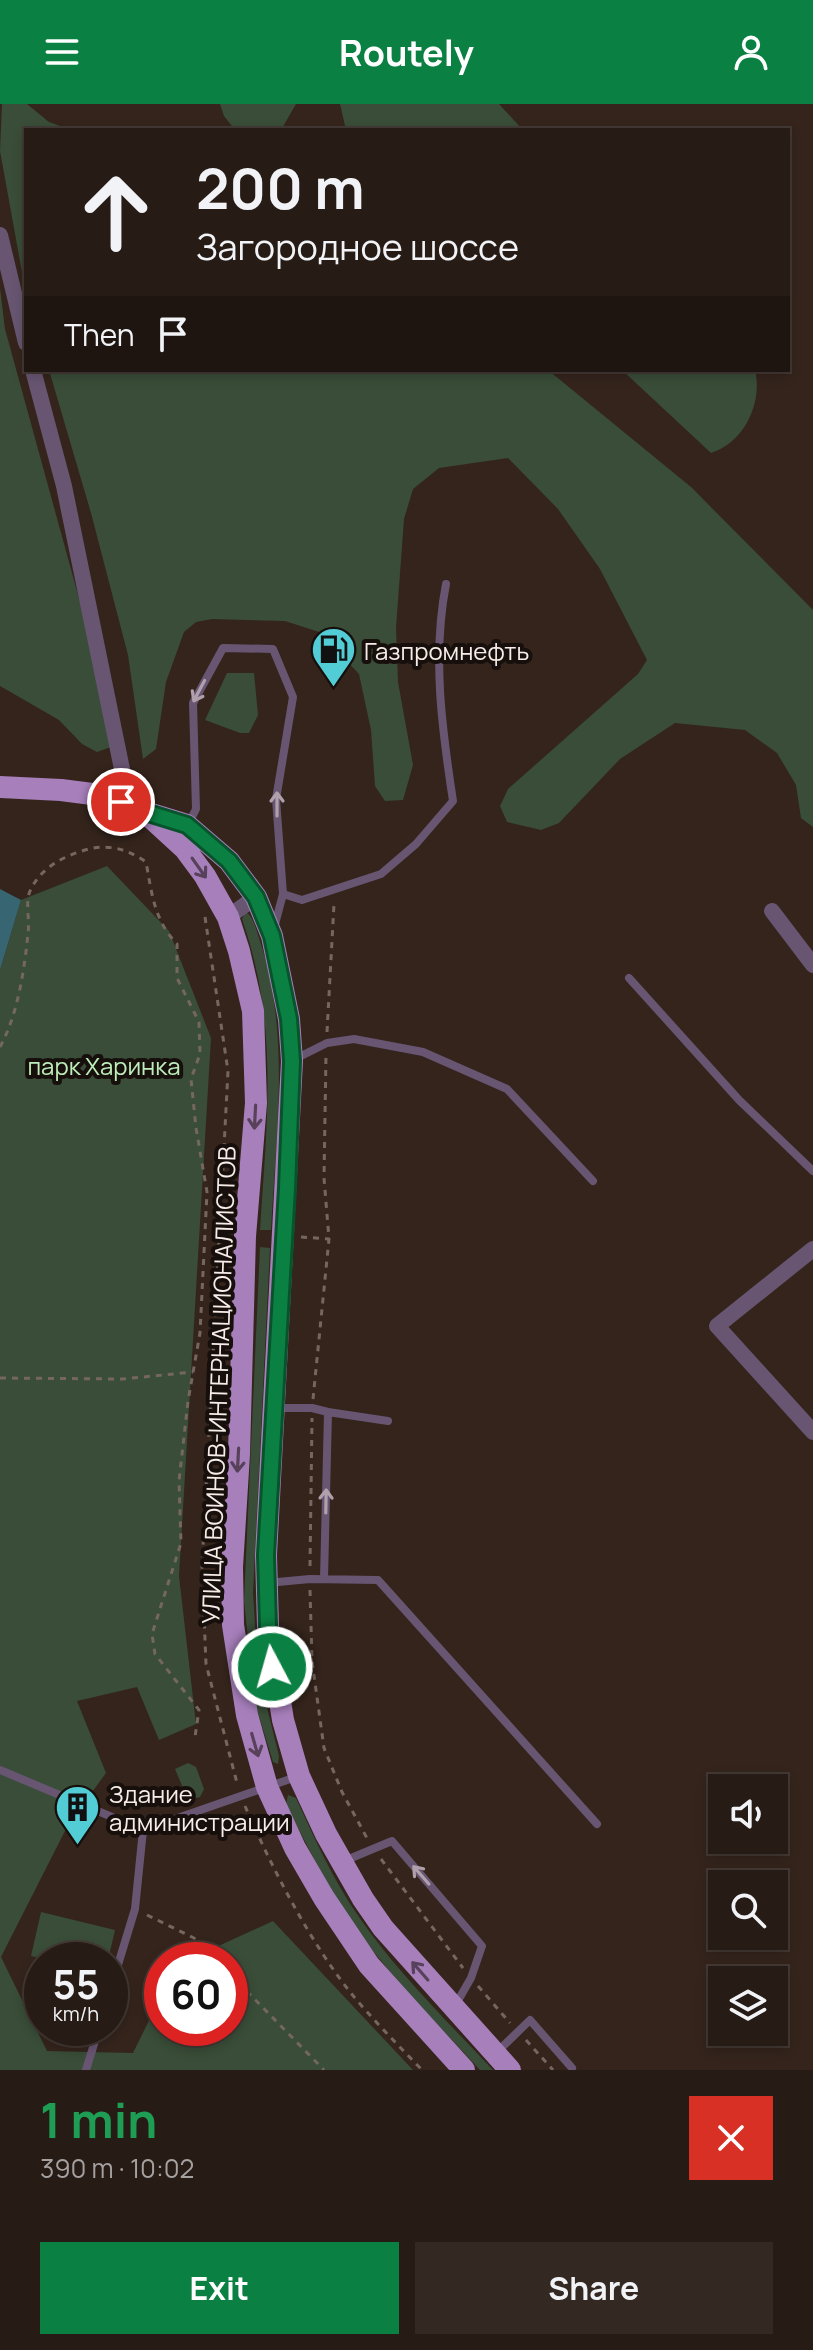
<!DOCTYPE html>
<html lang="en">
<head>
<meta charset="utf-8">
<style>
  body { margin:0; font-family:Manrope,sans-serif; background:#332822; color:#f1f3f6; height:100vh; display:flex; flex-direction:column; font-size:30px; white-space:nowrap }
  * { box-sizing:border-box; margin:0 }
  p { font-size:26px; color:#a4a1a0 }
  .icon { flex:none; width:44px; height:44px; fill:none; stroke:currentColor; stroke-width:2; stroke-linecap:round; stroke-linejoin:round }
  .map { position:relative; height:1966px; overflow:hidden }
  .details { display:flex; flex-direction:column; background:#271b15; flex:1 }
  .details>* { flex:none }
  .top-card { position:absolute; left:24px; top:24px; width:766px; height:244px; border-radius:0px; box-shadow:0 4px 12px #0003,0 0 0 2px #433934; background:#271b15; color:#f1f3f6; overflow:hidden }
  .tools { position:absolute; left:708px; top:1670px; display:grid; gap:16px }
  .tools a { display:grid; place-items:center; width:80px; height:80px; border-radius:0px; background:#271b15; box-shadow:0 4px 12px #0003,0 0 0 2px #433934; font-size:40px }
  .speed { position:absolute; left:24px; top:1838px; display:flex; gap:16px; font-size:40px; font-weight:700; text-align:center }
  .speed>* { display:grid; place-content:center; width:104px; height:104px; border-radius:50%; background:#271b15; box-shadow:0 4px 12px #0003,0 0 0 2px #433934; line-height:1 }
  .speed small { font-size:20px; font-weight:400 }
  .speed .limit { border:12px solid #d22; background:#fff; color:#111 }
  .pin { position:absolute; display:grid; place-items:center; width:68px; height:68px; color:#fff; margin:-34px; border:4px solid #fff; border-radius:50%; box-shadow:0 2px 8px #0007 }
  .me { position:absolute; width:88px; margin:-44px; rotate:354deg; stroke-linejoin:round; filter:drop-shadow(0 0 6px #0008) }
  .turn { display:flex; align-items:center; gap:28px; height:168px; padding:0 40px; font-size:36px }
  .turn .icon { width:104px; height:104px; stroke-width:2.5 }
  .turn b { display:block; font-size:56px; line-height:68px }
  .then { display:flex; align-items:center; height:76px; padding:0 40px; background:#0003; gap:16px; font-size:30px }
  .round { display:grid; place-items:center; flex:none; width:84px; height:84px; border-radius:0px; background:#332822 }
  .summary { display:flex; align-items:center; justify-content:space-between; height:136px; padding:0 40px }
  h1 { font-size:48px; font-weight:700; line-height:60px; color:#1e9e55 }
  .action { display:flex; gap:16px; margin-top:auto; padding:16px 40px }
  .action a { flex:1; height:92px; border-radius:0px; background:#0b8043; color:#fff; font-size:32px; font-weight:700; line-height:92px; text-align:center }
  .action a+a { background:#332822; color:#f1f3f6 }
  header { display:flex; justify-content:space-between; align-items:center; height:104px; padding:0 40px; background:#0b8043; color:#fff; font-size:36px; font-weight:700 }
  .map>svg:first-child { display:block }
  .green { fill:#394d38 }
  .water { fill:#376672 }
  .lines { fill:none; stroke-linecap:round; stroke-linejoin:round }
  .path { stroke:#756760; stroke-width:3; stroke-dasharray:6 6; stroke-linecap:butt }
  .service { stroke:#685572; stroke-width:8 }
  .minor { stroke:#685572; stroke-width:16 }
  .primary { stroke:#a77fbb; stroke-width:22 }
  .oneway { stroke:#b0a0ac }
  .oneway2 { stroke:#57415b }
  .route-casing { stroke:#07532c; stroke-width:20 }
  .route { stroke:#0b8043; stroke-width:14 }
  .labels { text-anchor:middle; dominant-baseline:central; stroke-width:8; stroke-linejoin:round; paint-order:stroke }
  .poi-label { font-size:24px; fill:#f7ece7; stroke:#160f0c; text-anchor:start }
  .park-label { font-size:24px; fill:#bdedba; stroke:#160f0c }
  .street-label { font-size:24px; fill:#f7ece7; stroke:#160f0c }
</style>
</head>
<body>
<header><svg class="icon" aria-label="menu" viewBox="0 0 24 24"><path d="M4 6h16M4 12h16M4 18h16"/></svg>Routely<svg class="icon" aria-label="person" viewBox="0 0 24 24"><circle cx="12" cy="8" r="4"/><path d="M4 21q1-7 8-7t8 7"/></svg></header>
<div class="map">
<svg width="813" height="1966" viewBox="0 0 813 1966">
  <rect width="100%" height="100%" fill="#34241c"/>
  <path class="green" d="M 2,0 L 27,0 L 49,18 L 71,26 L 26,26 L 26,190 L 0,47 Z
    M 220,0 L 296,0 L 281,26 L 235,26 L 224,12 Z
    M 340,0 L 499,0 L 523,26 L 346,26 Z
    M 0,184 L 5,225 L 119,640 L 97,648 L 82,640 L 59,616 L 0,582 Z
    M 49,266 L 548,266 L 691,383 L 813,506 L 813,723 L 801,714 L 796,681 L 777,649 L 745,626 L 675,619 L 620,655 L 559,719 L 541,726 L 507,718 L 500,702 L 508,685 L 638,570 L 647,556 L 600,465 L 558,405 L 508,354 L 439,364 L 413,385 L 404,415 L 396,524 L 398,578 L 413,661 L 403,696 L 385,697 L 375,682 L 371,626 L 359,570 L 319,528 L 285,517 L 212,515 L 196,518 L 184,528 L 166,578 L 156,645 L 143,655 L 128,551 L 91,409 Z
    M 622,266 L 755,266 C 763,299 744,339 711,349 Z
    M 227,569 L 254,569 L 258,611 L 249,629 L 240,629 L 205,616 Z
    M 107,762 L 169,827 L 211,934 L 179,1472 L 196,1620 L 159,1636 L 137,1583 L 77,1597 L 106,1669 L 68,1721 L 1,1853 L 47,1947 L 133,1949 L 162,1890 L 162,1924 L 230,1924 L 230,1856 L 188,1856 L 273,1817 L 413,1966 L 0,1966 L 0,866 L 21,796 Z
    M 246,808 C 254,814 256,825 259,834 C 291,927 276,1031 271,1126 L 260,1126 C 267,1017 279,921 242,815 Z
    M 260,1143 L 270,1144 L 253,1489 L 258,1567 L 279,1652 L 278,1660 L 273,1658 L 255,1599 L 244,1497 Z
    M 188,1659 L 196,1663 L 204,1685 L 200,1693 L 188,1696 L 175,1665 Z
    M 288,1691 L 296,1694 C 315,1735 333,1776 359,1813 C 397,1868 447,1917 493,1966 L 480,1966 C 436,1918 388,1871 351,1817 C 326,1780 306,1740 286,1700 Z
    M 41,1808 L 115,1826 L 108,1856 L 49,1856 L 31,1852 Z"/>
  <path class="water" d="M 0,785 L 21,796 L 0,866 Z"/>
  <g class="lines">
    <path class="path" d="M 205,813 L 228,967 L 202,1462 L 206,1560 L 237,1679
      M 327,928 L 334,800
      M 0,943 C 18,910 24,867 28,830 C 30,816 25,799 30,787 C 40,765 60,754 82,747 C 106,739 126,744 146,758 C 152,790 154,816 177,840 L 177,874 L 199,918 L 200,950 L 191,975 L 196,1024 L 207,1088 L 200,1229 L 188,1297 L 179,1377 L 181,1439 L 152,1530 L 155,1550 L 199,1606 L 195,1633
      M 301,1133 L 329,1135
      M 0,1274 L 123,1275 L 193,1268
      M 313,1295 L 329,1135 L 324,1074 L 326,951
      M 310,1462 L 312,1314
      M 310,1486 L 312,1557 L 324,1644 L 342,1688 L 368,1736
      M 245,1702 C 272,1764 311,1841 355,1894 C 376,1919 399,1942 422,1966
      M 381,1755 L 463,1864
      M 147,1811 L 194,1834 L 216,1856
      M 230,1870 L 324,1966
      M 478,1882 L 510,1919
      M 526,1936 L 553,1966"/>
    <path class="service" d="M 188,721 L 196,705 L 193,599 L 223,544 L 273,545 L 293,593 L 276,695 L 283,790 L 274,824
      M 283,790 L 302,796 L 381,770 L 416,740 L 453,697 C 442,625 432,552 446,480
      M 629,874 L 739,996 L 813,1067
      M 295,955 L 327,939 L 354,935 L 423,948 L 507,985 L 593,1077
      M 276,1304 L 312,1304 L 328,1308 L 324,1475
      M 328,1308 L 388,1317
      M 267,1479 L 310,1475 L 378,1476 L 597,1720
      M 0,1666 L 143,1726
      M 344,1757 L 392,1737 L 482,1842 L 471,1874 L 456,1900
      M 110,1887 L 135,1805 L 143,1726 L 296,1673
      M 497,1948 L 530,1916 L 572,1964
      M 86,1966 L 99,1924"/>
    <path class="minor" d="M 0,131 L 26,239
      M 33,266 L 64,382 L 123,670 L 121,698
      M 772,807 L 813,861
      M 228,813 L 256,793
      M 813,1145 L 717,1222 L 813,1328"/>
    <path class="primary" d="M 0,683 L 61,686 L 92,690 L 121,698 L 145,708 L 187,721 L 229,757 L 256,793 L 272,832 L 289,915 L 292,957 L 266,1451 L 268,1522 L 283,1616 L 299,1672 L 326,1730 L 363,1795 L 383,1824 L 510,1966
      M 149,712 L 185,745 L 205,772 L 228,813 L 239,847 L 253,907 L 256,999 L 245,1132 L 239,1350 L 232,1463 L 233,1521 L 247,1611 L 267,1683 L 295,1744 L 324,1794 L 369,1861 L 464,1966"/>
  </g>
  <defs><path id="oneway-shaft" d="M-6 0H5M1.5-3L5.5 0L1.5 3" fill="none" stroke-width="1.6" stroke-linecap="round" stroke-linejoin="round" transform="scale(2)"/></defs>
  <g class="oneway">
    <use href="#oneway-shaft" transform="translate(199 587) rotate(118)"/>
    <use href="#oneway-shaft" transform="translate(277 700) rotate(-90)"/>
    <use href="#oneway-shaft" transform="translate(326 1397) rotate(-89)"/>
    <use href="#oneway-shaft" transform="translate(421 1771) rotate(-131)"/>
  </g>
  <g class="oneway2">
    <use href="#oneway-shaft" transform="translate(199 764) rotate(55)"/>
    <use href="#oneway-shaft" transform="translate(255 1013) rotate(93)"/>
    <use href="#oneway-shaft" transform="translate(238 1356) rotate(93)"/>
    <use href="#oneway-shaft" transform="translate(255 1641) rotate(74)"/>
    <use href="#oneway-shaft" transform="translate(420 1867) rotate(-131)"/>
  </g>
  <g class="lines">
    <defs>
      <path id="route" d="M 121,698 L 145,708 L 187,721 L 229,757 L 256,793 L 272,832 L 289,915 L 292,957 L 287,1084 L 266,1451 L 268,1522 L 272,1563"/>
    </defs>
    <use href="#route" class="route-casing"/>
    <use href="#route" class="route"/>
  </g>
  <defs>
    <symbol id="fuel-pin" viewBox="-11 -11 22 30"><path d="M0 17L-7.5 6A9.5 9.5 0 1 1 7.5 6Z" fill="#52ccd5" stroke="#160f0c"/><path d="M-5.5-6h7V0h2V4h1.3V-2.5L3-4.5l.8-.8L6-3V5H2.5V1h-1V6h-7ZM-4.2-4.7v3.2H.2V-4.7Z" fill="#111"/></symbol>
    <symbol id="building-pin" viewBox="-11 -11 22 30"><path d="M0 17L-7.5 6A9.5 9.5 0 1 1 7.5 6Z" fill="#52ccd5" stroke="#160f0c"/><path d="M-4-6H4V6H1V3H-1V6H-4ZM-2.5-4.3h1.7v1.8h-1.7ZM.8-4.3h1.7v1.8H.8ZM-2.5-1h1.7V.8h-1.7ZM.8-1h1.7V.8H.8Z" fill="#111"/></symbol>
  </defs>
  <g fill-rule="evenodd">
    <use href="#fuel-pin" x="308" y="520" width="51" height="69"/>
    <use href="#building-pin" x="52" y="1678" width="51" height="69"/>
  </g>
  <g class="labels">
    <g class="poi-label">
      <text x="364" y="546">Газпромнефть</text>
      <text x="109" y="1689">Здание<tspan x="109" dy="28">администрации</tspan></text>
    </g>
    <g class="park-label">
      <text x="104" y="961">парк Харинка</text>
    </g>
    <g class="street-label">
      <text transform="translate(218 1281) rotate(-88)">УЛИЦА ВОИНОВ-ИНТЕРНАЦИОНАЛИСТОВ</text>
    </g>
  </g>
</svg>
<div class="tools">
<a><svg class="icon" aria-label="sound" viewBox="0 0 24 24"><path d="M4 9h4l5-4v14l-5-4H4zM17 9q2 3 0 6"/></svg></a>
<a><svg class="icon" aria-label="search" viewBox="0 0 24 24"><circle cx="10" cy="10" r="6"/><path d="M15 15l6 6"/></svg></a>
<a><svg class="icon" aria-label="layers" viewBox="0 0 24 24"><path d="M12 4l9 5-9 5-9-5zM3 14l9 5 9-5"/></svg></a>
</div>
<div class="speed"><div>55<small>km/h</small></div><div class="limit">60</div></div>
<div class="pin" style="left:121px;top:698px;background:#d93025"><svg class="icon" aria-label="arrive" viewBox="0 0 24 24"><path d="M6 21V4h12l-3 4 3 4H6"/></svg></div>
<svg class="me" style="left:272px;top:1563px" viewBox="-20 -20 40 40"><circle r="17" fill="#0b8043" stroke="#fff" stroke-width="3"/><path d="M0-11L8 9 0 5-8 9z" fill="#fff"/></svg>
<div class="top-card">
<div class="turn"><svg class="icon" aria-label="ahead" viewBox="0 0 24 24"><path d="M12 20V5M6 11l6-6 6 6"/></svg><div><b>200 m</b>Загородное шоссе</div></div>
<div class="then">Then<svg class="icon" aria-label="arrive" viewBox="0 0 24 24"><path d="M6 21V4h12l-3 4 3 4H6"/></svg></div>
</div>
</div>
<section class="details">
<div class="summary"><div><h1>1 min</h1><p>390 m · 10:02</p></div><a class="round" style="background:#d93025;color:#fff"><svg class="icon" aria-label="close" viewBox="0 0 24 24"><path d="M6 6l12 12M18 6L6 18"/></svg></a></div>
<div class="action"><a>Exit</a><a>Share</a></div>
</section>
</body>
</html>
